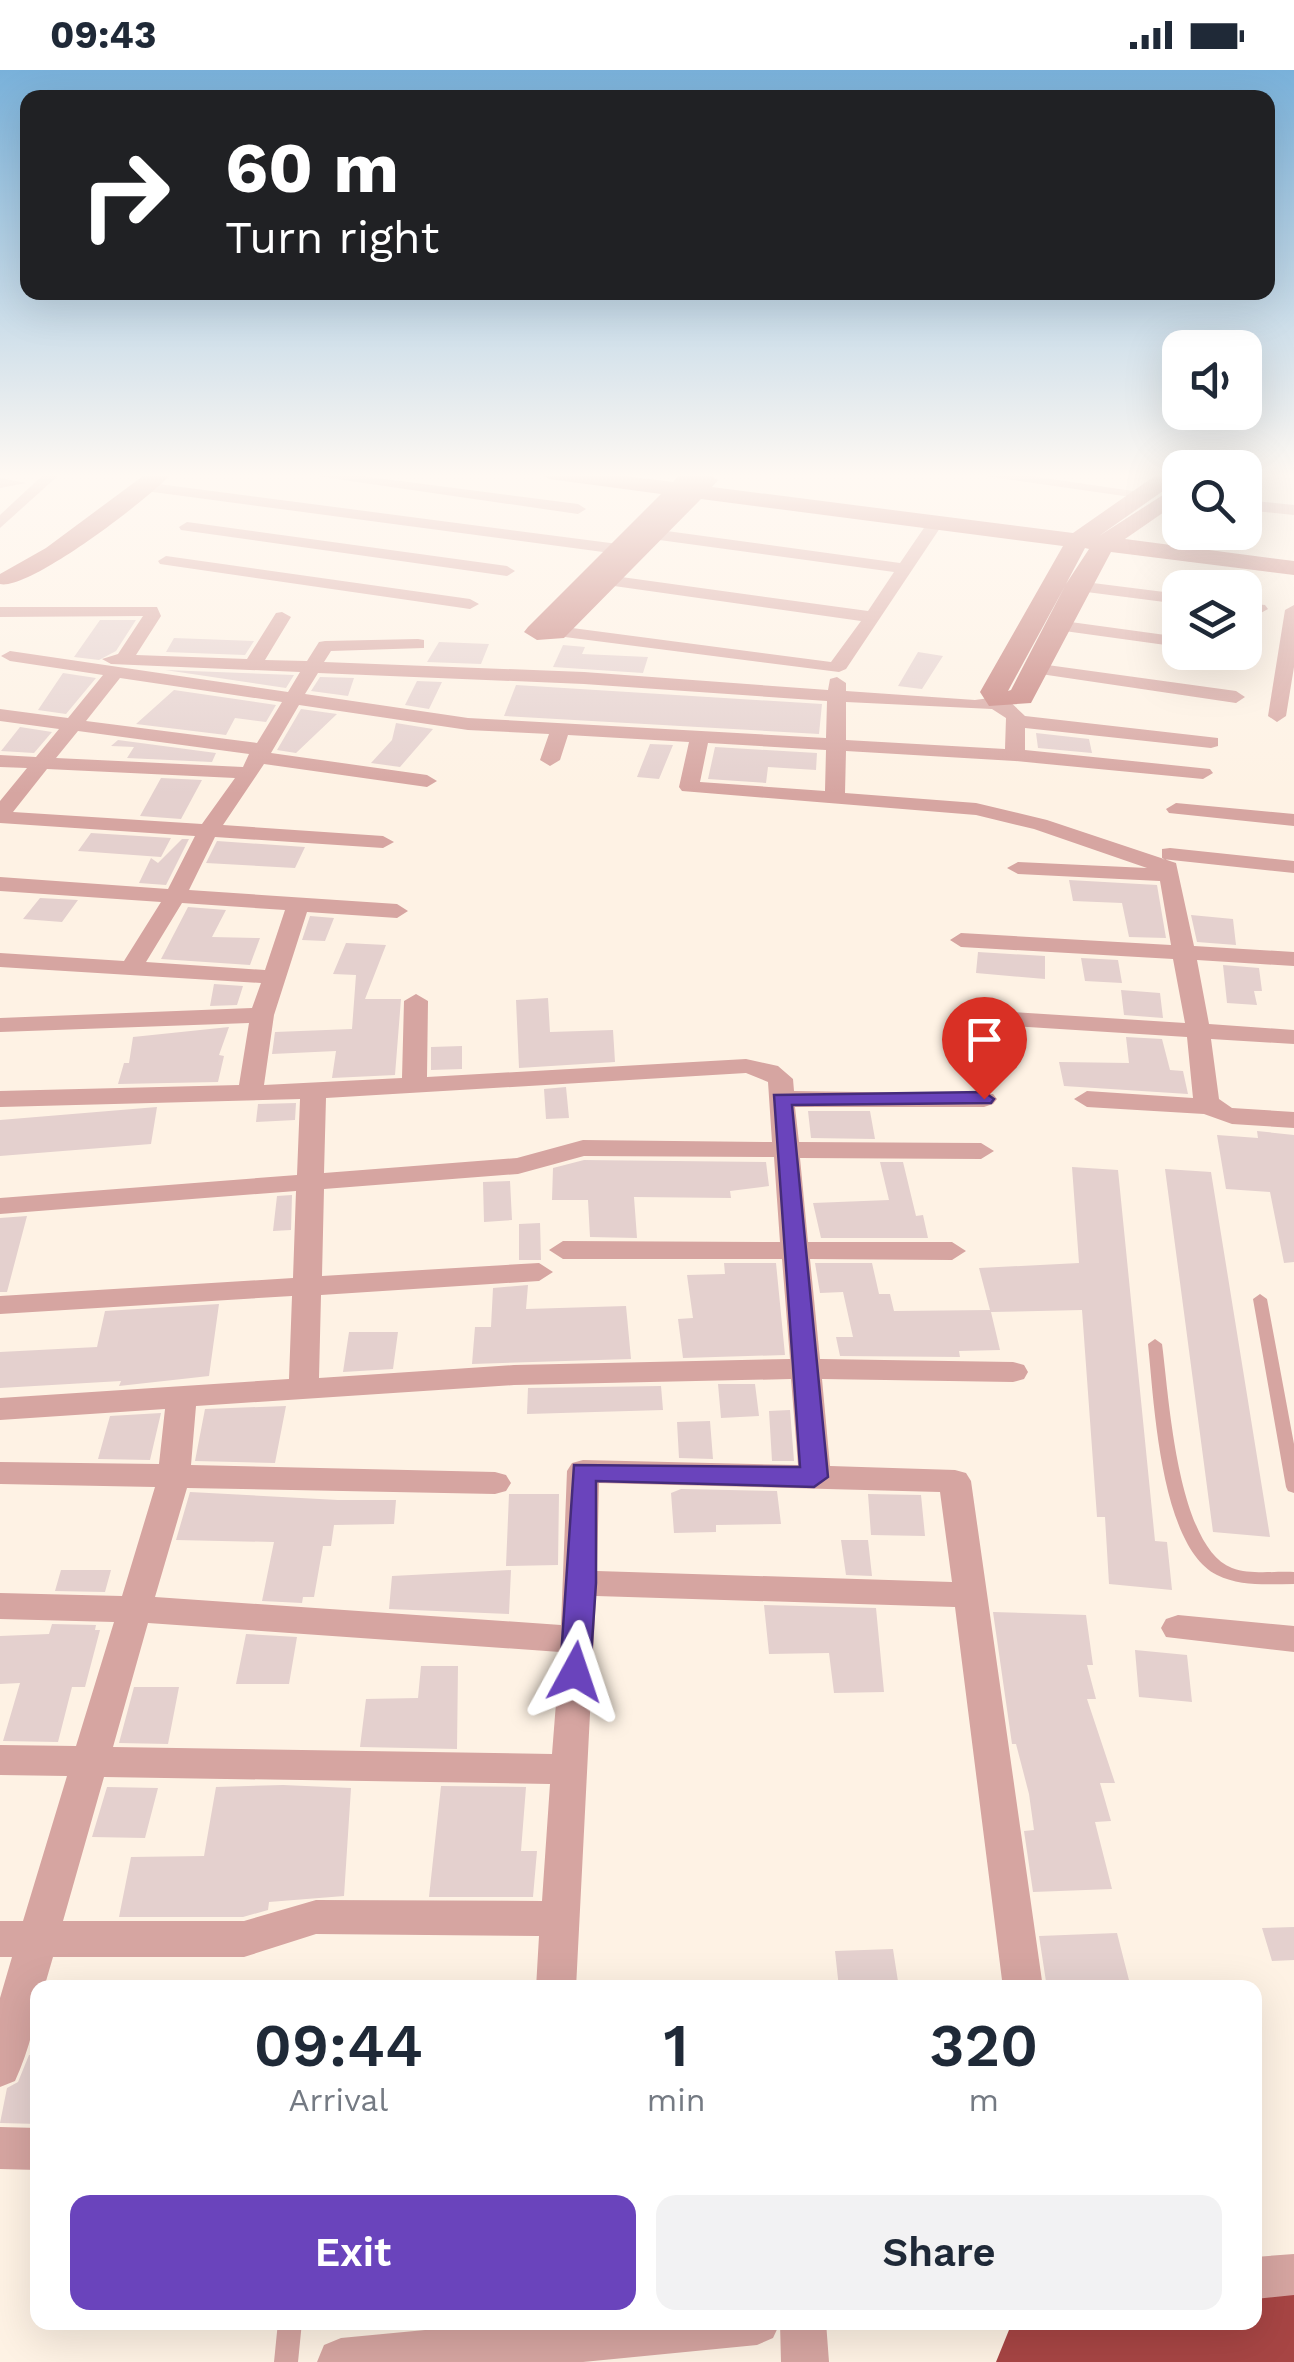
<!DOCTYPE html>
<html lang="en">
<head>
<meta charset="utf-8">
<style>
  body { margin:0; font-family:"Work Sans",sans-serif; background:#f2f2f3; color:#1f2937; height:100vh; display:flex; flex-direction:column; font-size:38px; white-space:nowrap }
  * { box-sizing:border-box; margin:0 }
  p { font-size:32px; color:#747a83 }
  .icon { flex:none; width:55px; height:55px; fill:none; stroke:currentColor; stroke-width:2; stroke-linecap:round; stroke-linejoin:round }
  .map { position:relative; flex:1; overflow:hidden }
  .details { position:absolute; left:30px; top:1910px; width:1232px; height:350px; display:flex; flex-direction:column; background:#fff; border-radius:20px; box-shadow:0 10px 40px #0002 }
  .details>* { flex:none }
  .hud { position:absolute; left:20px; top:20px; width:1255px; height:210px; border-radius:20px; box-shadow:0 10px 40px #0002; background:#202124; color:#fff; overflow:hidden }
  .buttons { position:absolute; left:1162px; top:260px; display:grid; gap:20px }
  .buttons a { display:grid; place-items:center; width:100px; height:100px; border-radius:20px; background:#fff; box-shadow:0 10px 40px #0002; font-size:50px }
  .pin { position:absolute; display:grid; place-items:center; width:85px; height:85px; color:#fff; margin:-102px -42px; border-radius:50% 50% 50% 0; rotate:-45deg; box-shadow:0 0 10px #0007 }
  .pin .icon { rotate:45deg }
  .me { position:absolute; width:110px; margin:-55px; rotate:5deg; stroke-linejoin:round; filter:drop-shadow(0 0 8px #0008) }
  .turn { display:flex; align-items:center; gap:35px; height:210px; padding:0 40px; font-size:45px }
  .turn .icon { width:130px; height:130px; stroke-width:2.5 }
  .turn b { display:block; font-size:70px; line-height:85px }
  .eta { display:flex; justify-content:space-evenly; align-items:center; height:170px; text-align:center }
  .eta b { font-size:60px; font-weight:600; line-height:70px }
  .cta { display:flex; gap:20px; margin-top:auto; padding:20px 40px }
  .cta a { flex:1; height:115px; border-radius:20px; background:#6a44bc; color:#fff; font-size:40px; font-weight:600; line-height:115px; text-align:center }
  .cta a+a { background:#f2f2f3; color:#1f2937 }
  .status { display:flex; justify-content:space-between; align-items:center; height:70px; padding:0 50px; background:#fff; direction:ltr }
  .status svg { height:28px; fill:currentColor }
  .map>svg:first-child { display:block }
  .building { fill:#e4d0ce }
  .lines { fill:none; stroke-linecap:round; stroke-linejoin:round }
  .lane { fill:#d6a5a1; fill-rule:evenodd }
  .street { fill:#d6a5a1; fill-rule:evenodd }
  .secondary { fill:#c47d79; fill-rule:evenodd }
  .highway { fill:#a74544; fill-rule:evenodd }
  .route { fill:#6a44bc; stroke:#452c7a; stroke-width:2.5 }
</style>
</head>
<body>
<div class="status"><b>09:43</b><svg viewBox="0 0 49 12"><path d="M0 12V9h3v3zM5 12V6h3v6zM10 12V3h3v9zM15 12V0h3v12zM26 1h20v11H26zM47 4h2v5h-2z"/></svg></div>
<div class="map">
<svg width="1294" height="2292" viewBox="0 0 1294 2292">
  <rect width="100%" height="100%" fill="#fef2e4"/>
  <path class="building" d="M 100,550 L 136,550 L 116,581 L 99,590 L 74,587 Z
    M 174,568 L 254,571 L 245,585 L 166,582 Z
    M 439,572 L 489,574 L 481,594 L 427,592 Z
    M 563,575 L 585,577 L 582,584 L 648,587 L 643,603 L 553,597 Z
    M 918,582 L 943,586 L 922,619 L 898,616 Z
    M 165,600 L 294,605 L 286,618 Z
    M 63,603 L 96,608 L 66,644 L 38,640 Z
    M 320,607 L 354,608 L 348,626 L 311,621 Z
    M 417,611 L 442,612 L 429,639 L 405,635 Z
    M 516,615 L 822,634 L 819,664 L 504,646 Z
    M 174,620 L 276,635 L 266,652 L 235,648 L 226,665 L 136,654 Z
    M 301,639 L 337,644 L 296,683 L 277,680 Z
    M 396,653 L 433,659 L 400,697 L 371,693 L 392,670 Z
    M 20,657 L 52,662 L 34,683 L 1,681 Z
    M 1036,663 L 1089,669 L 1092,683 L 1038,678 Z
    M 118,670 L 216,683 L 212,692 L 127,688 L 134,677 L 111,676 Z
    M 650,674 L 673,675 L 659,709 L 637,707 Z
    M 715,677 L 817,683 L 816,700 L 768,697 L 766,713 L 708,709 Z
    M 161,708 L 202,710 L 181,749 L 140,746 Z
    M 91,763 L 171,768 L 161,787 L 78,781 Z
    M 182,769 L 189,769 L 166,815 L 139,813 L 151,788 L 158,793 Z
    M 217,771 L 305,777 L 295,798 L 206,793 Z
    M 1069,810 L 1157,815 L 1166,868 L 1129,867 L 1122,833 L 1073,831 Z
    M 40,828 L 78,830 L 62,852 L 23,849 Z
    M 188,837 L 226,840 L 212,867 L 260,868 L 250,895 L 161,889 Z
    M 1191,845 L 1233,849 L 1236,875 L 1197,872 Z
    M 310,846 L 334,848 L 325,871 L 302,870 Z
    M 346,873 L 386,875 L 365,929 L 401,929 L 395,1005 L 332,1008 L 336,981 L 272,984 L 275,962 L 352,959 L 356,905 L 333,904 Z
    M 978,882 L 1045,886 L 1045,909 L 976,903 Z
    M 1081,888 L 1118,890 L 1122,913 L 1085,911 Z
    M 1223,895 L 1259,898 L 1262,921 L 1254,921 L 1257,935 L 1227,933 Z
    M 214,914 L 243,916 L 237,935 L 210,936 Z
    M 1121,920 L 1160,923 L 1163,948 L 1124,945 Z
    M 548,928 L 550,962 L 613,960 L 615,992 L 519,998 L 516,930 Z
    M 229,957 L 219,985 L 224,986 L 218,1012 L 118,1014 L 124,993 L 129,993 L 133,967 Z
    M 1126,967 L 1162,969 L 1170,1000 L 1183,1001 L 1188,1024 L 1064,1016 L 1059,992 L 1129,993 Z
    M 462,976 L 462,999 L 431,1000 L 431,977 Z
    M 566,1017 L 569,1048 L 546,1049 L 544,1019 Z
    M 296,1033 L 295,1050 L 256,1052 L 258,1034 Z
    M 157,1037 L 151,1074 L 0,1086 L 0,1050 Z
    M 808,1041 L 870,1041 L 875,1069 L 811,1068 Z
    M 1257,1061 L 1294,1065 L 1294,1192 L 1284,1193 L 1270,1122 L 1226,1119 L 1217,1065 L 1258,1068 Z
    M 584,1090 L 766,1092 L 769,1116 L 730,1121 L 731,1128 L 634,1127 L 637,1168 L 590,1167 L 588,1130 L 552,1130 L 553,1098 Z
    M 880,1092 L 903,1092 L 916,1146 L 923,1145 L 928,1168 L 821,1168 L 813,1133 L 889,1130 Z
    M 1072,1097 L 1118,1100 L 1155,1471 L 1167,1472 L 1172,1520 L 1109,1514 L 1105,1447 L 1097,1447 L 1082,1240 L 991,1242 L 1000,1280 L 959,1281 L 960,1287 L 840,1286 L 836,1267 L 853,1267 L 843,1222 L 820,1223 L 815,1193 L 872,1193 L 879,1224 L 890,1224 L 894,1241 L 990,1240 L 979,1198 L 1079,1193 Z
    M 1165,1099 L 1211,1102 L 1270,1467 L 1213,1462 Z
    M 510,1111 L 512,1150 L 484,1152 L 483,1112 Z
    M 292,1125 L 291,1160 L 273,1161 L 277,1126 Z
    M 27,1146 L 7,1222 L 0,1222 L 0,1148 Z
    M 540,1153 L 541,1190 L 519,1190 L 519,1154 Z
    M 724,1193 L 776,1193 L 785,1285 L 683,1288 L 678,1249 L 693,1248 L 687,1205 L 725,1204 Z
    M 528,1215 L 526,1239 L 626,1236 L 631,1289 L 472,1294 L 475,1257 L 491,1257 L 493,1218 Z
    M 219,1234 L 209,1306 L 119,1316 L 121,1311 L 0,1318 L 0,1282 L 97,1277 L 105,1241 Z
    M 349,1262 L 398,1262 L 393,1299 L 343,1302 Z
    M 718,1314 L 755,1314 L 759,1346 L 721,1348 Z
    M 661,1316 L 663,1340 L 527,1344 L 528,1318 Z
    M 286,1336 L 275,1393 L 195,1391 L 205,1339 Z
    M 790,1340 L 794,1391 L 772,1391 L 769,1341 Z
    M 161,1343 L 150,1390 L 98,1389 L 110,1346 Z
    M 710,1351 L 713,1389 L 679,1388 L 677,1352 Z
    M 681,1419 L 777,1421 L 781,1454 L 716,1455 L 716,1462 L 674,1463 L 671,1423 Z
    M 190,1422 L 338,1430 L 396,1430 L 394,1454 L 334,1455 L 331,1476 L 323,1476 L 314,1527 L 303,1527 L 302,1533 L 262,1531 L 274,1472 L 176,1470 Z
    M 509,1424 L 559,1424 L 558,1495 L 506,1496 Z
    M 868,1424 L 921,1425 L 925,1466 L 871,1465 Z
    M 841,1470 L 868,1470 L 872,1506 L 846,1505 Z
    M 61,1500 L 111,1500 L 105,1522 L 55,1521 Z
    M 511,1500 L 509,1544 L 389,1539 L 392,1506 Z
    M 764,1535 L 876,1538 L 884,1622 L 834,1623 L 829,1583 L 769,1584 Z
    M 993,1542 L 1086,1545 L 1093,1595 L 1087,1595 L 1096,1629 L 1087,1629 L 1115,1713 L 1100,1713 L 1111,1751 L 1095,1752 L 1112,1819 L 1033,1822 L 1024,1761 L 1034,1760 L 1029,1724 L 1016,1674 L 1012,1674 Z
    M 52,1554 L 96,1555 L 95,1560 L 100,1560 L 85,1617 L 72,1617 L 58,1672 L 3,1671 L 20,1613 L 0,1614 L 0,1566 L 49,1564 Z
    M 246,1564 L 297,1567 L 289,1614 L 236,1614 Z
    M 1135,1580 L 1187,1585 L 1192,1632 L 1139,1627 Z
    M 421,1596 L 458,1596 L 457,1679 L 360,1677 L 366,1629 L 418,1628 Z
    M 134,1617 L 179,1617 L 168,1674 L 119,1673 Z
    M 283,1715 L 351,1718 L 344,1826 L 269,1832 L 268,1840 L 243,1847 L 119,1847 L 131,1787 L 204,1786 L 216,1717 Z
    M 441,1716 L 526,1717 L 521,1781 L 537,1781 L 533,1827 L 429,1827 Z
    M 107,1717 L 158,1718 L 145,1768 L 92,1767 Z
    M 1294,1857 L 1294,1890 L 1272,1891 L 1262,1858 Z
    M 1117,1863 L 1131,1918 L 1047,1918 L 1039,1866 Z
    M 893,1879 L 899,1918 L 839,1918 L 835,1881 Z
    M 29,1985 L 38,1985 L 38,2054 L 0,2053 L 7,2018 L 18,2012 Z"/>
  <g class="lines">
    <path class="lane" d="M 1260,1224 L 1267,1229 L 1294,1374 L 1294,1423 L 1288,1421 L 1286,1417 L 1253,1229 Z
      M 1155,1269 L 1162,1274 C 1169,1325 1177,1477 1232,1498 C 1251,1505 1274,1501 1294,1502 L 1294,1514 C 1269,1514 1241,1517 1217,1505 C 1160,1477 1154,1330 1148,1274 Z
      M 278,2252 L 302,2252 L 298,2292 L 274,2292 Z"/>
    <path class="street" d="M 45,403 L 61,403 L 0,458 L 0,445 Z
      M 295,403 L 339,403 L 578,434 L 586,439 L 578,444 Z
      M 964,403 L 1011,403 L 1153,424 L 1145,429 Z
      M 0,408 L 26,413 L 0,418 Z
      M 143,412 L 618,474 L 626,479 L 618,484 L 138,420 L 138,414 Z
      M 1245,430 L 1294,435 L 1294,445 L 1245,440 Z
      M 930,449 L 944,452 L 846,599 L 839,602 L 557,566 L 548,561 L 557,556 L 831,592 L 861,551 L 607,515 L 599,510 L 607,505 L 868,541 L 894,502 L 652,469 L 644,464 L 652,459 L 900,493 Z
      M 187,452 L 507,496 L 515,501 L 507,506 L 181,460 L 179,457 Z
      M 166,486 L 470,529 L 479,534 L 470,539 L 160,494 L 158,491 Z
      M 1077,511 L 1180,524 L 1180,534 L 1071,520 L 1071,512 Z
      M 1245,533 L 1265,535 L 1268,539 L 1259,544 L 1245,543 Z
      M 1294,535 L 1294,597 L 1286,646 L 1277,652 L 1268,646 L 1285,540 Z
      M 0,537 L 157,537 L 161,546 L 136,585 L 247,589 L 276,543 L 282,542 L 291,547 L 265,590 L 307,591 L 319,572 L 325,571 L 418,569 L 424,570 L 424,578 L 331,581 L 324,592 L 584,602 L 828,620 L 830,609 L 837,607 L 846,613 L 846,621 L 975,630 L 1004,626 L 1025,646 L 1218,668 L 1218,676 L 1211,678 L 1025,658 L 1025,680 L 1210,699 L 1213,703 L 1203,709 L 1015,691 L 846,681 L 845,723 L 976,733 L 1047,750 L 1176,793 L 1194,876 L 1294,882 L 1294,896 L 1197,890 L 1209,954 L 1294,960 L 1294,974 L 1211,969 L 1219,1029 L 1232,1038 L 1294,1042 L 1294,1058 L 1232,1054 L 1204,1044 L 1087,1037 L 1074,1029 L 1087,1021 L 1193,1028 L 1187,967 L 966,953 L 954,946 L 966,939 L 1185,953 L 1173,889 L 961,877 L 950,870 L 961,863 L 1171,875 L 1160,811 L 1018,804 L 1007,798 L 1018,792 L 1147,798 L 1034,759 L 976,745 L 682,721 L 679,717 L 689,672 L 568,665 L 560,690 L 550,696 L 540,690 L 549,664 L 468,660 L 299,635 L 271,683 L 427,705 L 437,711 L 427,717 L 264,694 L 223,755 L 383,766 L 394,772 L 383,778 L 215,767 L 189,820 L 397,834 L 408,841 L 397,848 L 307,842 L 274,945 L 264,1015 L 402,1008 L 404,931 L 416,924 L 428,931 L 427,1007 L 746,989 L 778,996 L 793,1009 L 794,1021 L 993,1024 L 997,1029 L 993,1034 L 984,1037 L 795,1037 L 799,1072 L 981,1073 L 994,1081 L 981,1089 L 800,1088 L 808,1172 L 952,1172 L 966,1181 L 952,1190 L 810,1189 L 820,1289 L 1013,1292 L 1024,1295 L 1028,1302 L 1024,1309 L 1013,1312 L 822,1309 L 830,1396 L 955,1400 L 966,1403 L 971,1411 L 1043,1918 L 1003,1918 L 955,1537 L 596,1526 L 576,1918 L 536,1918 L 539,1866 L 316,1864 L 244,1887 L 53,1887 L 44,1918 L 38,1918 C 38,1949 28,1982 15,2011 L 0,2017 L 0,1928 L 12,1887 L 0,1887 L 0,1851 L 23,1851 L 67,1706 L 0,1705 L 0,1675 L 76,1676 L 114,1552 L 0,1549 L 0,1523 L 122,1526 L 155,1417 L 0,1414 L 0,1392 L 159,1394 L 165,1339 L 0,1350 L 0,1328 L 289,1309 L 292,1226 L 0,1244 L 0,1226 L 293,1208 L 296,1121 L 0,1144 L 0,1128 L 297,1105 L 300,1029 L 0,1037 L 0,1021 L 239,1015 L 249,953 L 0,962 L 0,948 L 252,938 L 261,913 L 0,897 L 0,883 L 124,891 L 161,832 L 0,821 L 0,807 L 168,819 L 195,766 L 0,753 L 0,731 L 27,698 L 0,697 L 0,685 L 36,687 L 59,659 L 0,651 L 0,639 L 68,648 L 103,605 L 10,591 L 1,586 L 10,581 L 288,622 L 300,602 L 111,594 L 102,589 L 118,584 L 143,546 L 0,547 ZM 318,603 L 584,614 L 827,631 L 826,668 L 468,648 L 305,624 ZM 120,608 L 282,632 L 257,673 L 86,651 ZM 846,632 L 992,639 L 1006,648 L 1005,679 L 846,670 ZM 78,661 L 249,684 L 243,697 L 56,688 ZM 708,673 L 826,680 L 825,721 L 700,712 ZM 47,699 L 235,708 L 202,754 L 13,742 ZM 182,833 L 285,840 L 265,900 L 146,892 ZM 746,1003 L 768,1012 L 772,1072 L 583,1070 L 517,1088 L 324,1103 L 326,1028 ZM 584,1086 L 774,1087 L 780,1172 L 563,1171 L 549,1180 L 563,1189 L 782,1189 L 790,1289 L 514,1295 L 319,1308 L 321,1225 L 539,1211 L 553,1202 L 539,1193 L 322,1206 L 324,1119 L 518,1104 ZM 791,1309 L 798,1395 L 583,1390 L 572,1393 L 567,1401 L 561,1555 L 155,1527 L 187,1418 L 495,1424 L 506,1421 L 511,1413 L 506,1405 L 495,1402 L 191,1395 L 196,1336 L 514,1315 ZM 599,1413 L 940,1422 L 952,1512 L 597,1501 ZM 148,1553 L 560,1582 L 552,1684 L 113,1677 ZM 104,1707 L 550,1714 L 542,1831 L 316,1830 L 244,1851 L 63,1851 Z
      M 1056,550 L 1180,567 L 1180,577 L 1050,559 L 1050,551 Z
      M 1033,593 L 1236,621 L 1245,627 L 1236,633 L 1027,602 L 1024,598 Z
      M 1176,733 L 1294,744 L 1294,756 L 1169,743 L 1166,739 Z
      M 1170,778 L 1294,791 L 1294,803 L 1162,789 L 1162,779 Z
      M 1178,1545 L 1294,1556 L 1294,1582 L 1166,1567 L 1161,1558 L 1166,1549 Z
      M 0,2057 L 38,2058 L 38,2100 L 0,2099 Z
      M 1294,2184 L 1294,2230 L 1255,2233 L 1255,2187 Z
      M 509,2252 L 826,2252 L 829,2292 L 781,2292 L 780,2253 L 773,2268 L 757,2275 L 583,2292 L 317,2292 L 324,2275 L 341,2268 Z"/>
    <path class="secondary" d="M 147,403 L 172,403 C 150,428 29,521 0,514 L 0,504 L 46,478 Z
      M 538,403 L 603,403 L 673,412 L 681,403 L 707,403 L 718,410 L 712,417 L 1073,463 L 1159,403 L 1180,403 L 1180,409 L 1099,466 L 1180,414 L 1180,431 L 1125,469 L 1294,491 L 1294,505 L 1111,482 L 1031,633 L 989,636 L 980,622 L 1063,476 L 701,429 L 564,568 L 537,570 L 524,562 L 528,557 L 661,424 L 549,409 ZM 1085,478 L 1089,479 L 1066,514 ZM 1065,516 L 1011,620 L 1008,621 Z"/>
    <path class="highway" d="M 1294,2225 L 1294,2292 L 996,2292 L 1009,2260 L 1028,2252 L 1255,2252 L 1255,2229 Z"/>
  </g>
  <linearGradient id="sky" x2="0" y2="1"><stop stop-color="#79b1da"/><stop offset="0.56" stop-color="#fff9f3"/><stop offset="1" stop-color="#fff9f3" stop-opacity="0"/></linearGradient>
  <rect width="1294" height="724" fill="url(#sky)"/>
  <path class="route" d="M 984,1022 L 994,1029 L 991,1033 L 792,1035 L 828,1407 L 814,1417 L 596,1411 L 596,1513 L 590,1602 L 585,1610 L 565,1610 L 560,1602 L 574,1395 L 800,1397 L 774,1025 Z"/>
</svg>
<div class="buttons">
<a><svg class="icon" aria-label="sound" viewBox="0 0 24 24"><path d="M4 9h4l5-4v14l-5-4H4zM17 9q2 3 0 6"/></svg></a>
<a><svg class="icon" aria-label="search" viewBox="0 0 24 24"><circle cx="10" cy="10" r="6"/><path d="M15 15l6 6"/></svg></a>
<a><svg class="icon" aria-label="layers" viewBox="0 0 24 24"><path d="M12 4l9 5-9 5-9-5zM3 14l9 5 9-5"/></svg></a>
</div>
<div class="pin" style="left:984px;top:1029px;background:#d93025"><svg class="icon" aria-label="arrive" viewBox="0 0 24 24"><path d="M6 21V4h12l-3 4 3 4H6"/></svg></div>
<svg class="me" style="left:575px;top:1602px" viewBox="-20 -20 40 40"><path d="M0-17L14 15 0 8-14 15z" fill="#6a44bc" stroke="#fff" stroke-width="4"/></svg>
<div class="hud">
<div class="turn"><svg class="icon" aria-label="right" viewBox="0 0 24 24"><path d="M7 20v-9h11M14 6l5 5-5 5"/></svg><div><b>60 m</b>Turn right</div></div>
</div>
<section class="details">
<div class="eta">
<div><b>09:44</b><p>Arrival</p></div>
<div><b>1</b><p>min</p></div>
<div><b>320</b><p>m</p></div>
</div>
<div class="cta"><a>Exit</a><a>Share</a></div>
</section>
</div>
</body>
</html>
